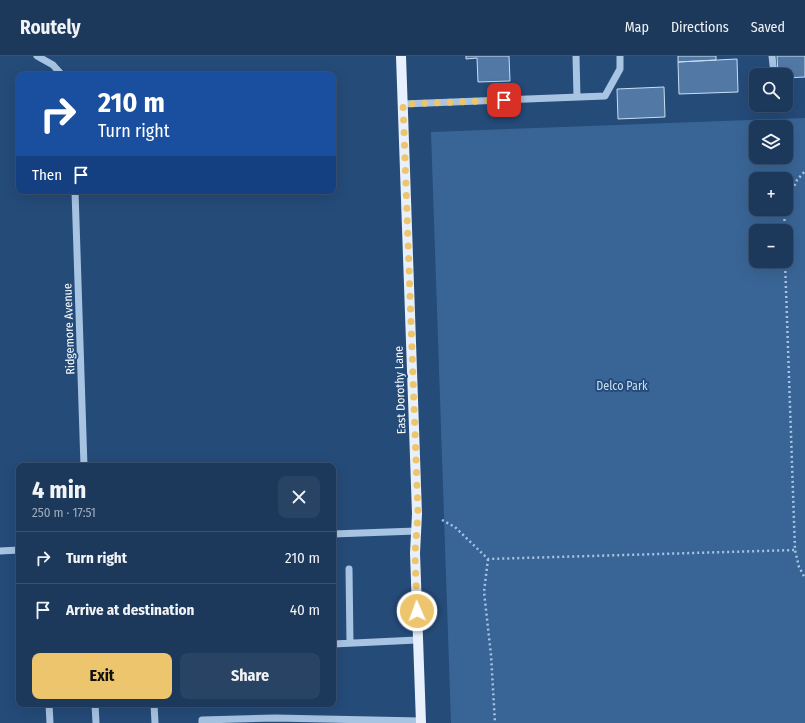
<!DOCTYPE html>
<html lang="en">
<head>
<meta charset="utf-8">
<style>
  body { margin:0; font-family:"Fira Sans Condensed",sans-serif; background:#294364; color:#f1f3f6; height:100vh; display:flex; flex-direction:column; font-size:15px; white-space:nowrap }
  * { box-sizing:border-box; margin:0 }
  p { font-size:13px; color:#a0acbb }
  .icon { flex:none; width:22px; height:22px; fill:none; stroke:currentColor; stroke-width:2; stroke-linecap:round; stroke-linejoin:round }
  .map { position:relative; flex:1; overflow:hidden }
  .details { position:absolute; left:16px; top:407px; width:320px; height:244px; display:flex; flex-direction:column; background:#1c385b; border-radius:8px; box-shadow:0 4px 16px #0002,0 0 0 1px #3a5271 }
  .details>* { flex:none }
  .banner { position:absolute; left:16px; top:16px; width:320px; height:122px; border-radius:8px; box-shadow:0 4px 16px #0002,0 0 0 1px #3a5271; background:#1a4fa0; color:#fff; overflow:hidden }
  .buttons { position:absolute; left:749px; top:12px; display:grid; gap:8px }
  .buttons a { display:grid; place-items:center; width:44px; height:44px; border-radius:8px; background:#1c385b; box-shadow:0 4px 16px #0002,0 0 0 1px #3a5271; font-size:20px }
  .pin { position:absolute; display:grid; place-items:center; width:34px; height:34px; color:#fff; margin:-17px; border-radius:8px; box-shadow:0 2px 6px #0006 }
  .me { position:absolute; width:44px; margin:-22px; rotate:358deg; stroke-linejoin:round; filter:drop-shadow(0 0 3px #0008) }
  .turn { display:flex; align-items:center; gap:14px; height:84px; padding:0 16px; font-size:18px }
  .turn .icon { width:52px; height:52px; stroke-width:2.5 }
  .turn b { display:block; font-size:28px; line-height:34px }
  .then { display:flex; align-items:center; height:38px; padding:0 16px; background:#0003; gap:8px; font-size:15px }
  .round { display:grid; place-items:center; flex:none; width:42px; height:42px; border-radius:8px; background:#294364 }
  .headline { display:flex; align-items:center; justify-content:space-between; height:68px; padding:0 16px }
  h1 { font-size:24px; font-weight:700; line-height:30px }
  .action { display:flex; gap:8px; margin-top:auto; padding:8px 16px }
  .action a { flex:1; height:46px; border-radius:8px; background:#ecc56d; color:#111; font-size:16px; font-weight:700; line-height:46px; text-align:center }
  .action a+a { background:#294364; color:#f1f3f6 }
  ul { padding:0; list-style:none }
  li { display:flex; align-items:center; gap:12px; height:52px; padding:0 16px; border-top:1px solid #3a5271 }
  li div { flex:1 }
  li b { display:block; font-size:15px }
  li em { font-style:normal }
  header { display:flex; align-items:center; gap:24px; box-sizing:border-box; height:56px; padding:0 20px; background:#1c385b; border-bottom:1px solid #3a5271 }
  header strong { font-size:19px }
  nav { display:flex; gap:22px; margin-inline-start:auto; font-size:14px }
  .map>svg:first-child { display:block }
  .green { fill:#396596; fill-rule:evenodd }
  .building { fill:#5278a5; stroke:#cadef3 }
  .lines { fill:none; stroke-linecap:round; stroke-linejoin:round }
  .path { stroke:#a8c4e3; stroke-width:2.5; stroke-dasharray:2 3; stroke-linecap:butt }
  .minor { stroke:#a8c4e3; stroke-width:7 }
  .major { stroke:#e7f0fc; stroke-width:10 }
  .route { stroke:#ecc56d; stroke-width:7; stroke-dasharray:0 12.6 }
  .labels { text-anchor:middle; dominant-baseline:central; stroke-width:4; stroke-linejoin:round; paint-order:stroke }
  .street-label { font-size:12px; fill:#fff; stroke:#254b79 }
  .park-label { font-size:12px; fill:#cadef3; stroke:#254b79 }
</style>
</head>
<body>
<header>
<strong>Routely</strong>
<nav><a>Map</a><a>Directions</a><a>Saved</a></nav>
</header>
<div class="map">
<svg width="805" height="667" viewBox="0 0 805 667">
  <rect width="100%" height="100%" fill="#254b79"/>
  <path class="green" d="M 805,62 L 805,667 L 451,667 L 431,76 ZM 756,71 L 786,71 L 786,101 L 756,101 ZM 756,123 L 786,123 L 786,153 L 756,153 ZM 756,175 L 786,175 L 786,205 L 756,205 Z"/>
  <path class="building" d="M 466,0 L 509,0 L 510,25 L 478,26 L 477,2 L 466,3 Z
    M 678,0 L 716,0 L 716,4 L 678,6 Z
    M 777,0 L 805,0 L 805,21 L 786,22 L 786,19 L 778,19 Z
    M 737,3 L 738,36 L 679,38 L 678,6 Z
    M 664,31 L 665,61 L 618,63 L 617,33 Z"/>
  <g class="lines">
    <path class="path" d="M 786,148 L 797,124 L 805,115
      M 784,175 L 785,153
      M 785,205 L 795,494 L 799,511 L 805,522
      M 442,464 L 455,471 L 488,503 L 795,494
      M 488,503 L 484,536 L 491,599 L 495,667"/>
    <path class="minor" d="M 37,0 L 53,9 L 62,19
      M 576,0 L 577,41
      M 772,0 L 774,19
      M 786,37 L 789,37
      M 403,48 L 605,40 L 620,13 L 620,0
      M 75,135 L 84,410
      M 333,478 L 416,475
      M 0,495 L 19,494
      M 349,513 L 350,587
      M 333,588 L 417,584
      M 49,648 L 50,667
      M 95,648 L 96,667
      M 154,648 L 155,667
      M 202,667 L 202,664 L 275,662 L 421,665"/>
    <path class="major" d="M 401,0 L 417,458 L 415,497 L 421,667"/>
  </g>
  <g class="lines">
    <path class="route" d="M 417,555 L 415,497 L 418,458 L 403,48 L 504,44"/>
  </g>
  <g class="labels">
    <g class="street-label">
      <text transform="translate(69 273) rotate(-92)">Ridgemore Avenue</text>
      <text transform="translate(400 334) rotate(-92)">East Dorothy Lane</text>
    </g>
    <g class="park-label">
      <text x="622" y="330">Delco Park</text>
    </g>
  </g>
</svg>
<div class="buttons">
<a><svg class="icon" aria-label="search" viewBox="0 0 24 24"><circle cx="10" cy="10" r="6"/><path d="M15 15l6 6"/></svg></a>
<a><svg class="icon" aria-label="layers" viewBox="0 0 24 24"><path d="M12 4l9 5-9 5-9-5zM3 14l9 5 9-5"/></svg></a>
<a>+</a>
<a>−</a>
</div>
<div class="pin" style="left:504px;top:44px;background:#d93025"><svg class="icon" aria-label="arrive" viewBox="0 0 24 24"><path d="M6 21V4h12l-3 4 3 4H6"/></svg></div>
<svg class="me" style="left:417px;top:555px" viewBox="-20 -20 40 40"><circle r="17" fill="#ecc56d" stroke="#fff" stroke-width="3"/><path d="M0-11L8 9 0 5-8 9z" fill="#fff"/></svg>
<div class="banner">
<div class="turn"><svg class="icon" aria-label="right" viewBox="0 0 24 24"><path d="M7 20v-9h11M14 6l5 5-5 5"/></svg><div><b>210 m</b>Turn right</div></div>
<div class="then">Then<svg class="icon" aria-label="arrive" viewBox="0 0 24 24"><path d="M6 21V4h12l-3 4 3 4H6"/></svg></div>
</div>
<section class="details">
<div class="headline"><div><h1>4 min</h1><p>250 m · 17:51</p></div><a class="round"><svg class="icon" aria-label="close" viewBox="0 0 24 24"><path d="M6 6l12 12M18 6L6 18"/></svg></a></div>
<ul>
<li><svg class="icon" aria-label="right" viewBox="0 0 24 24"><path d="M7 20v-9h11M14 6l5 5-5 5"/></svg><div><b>Turn right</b></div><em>210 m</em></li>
<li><svg class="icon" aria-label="arrive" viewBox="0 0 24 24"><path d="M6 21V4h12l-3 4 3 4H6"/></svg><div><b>Arrive at destination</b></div><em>40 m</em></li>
</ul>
<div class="action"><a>Exit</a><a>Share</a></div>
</section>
</div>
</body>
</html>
